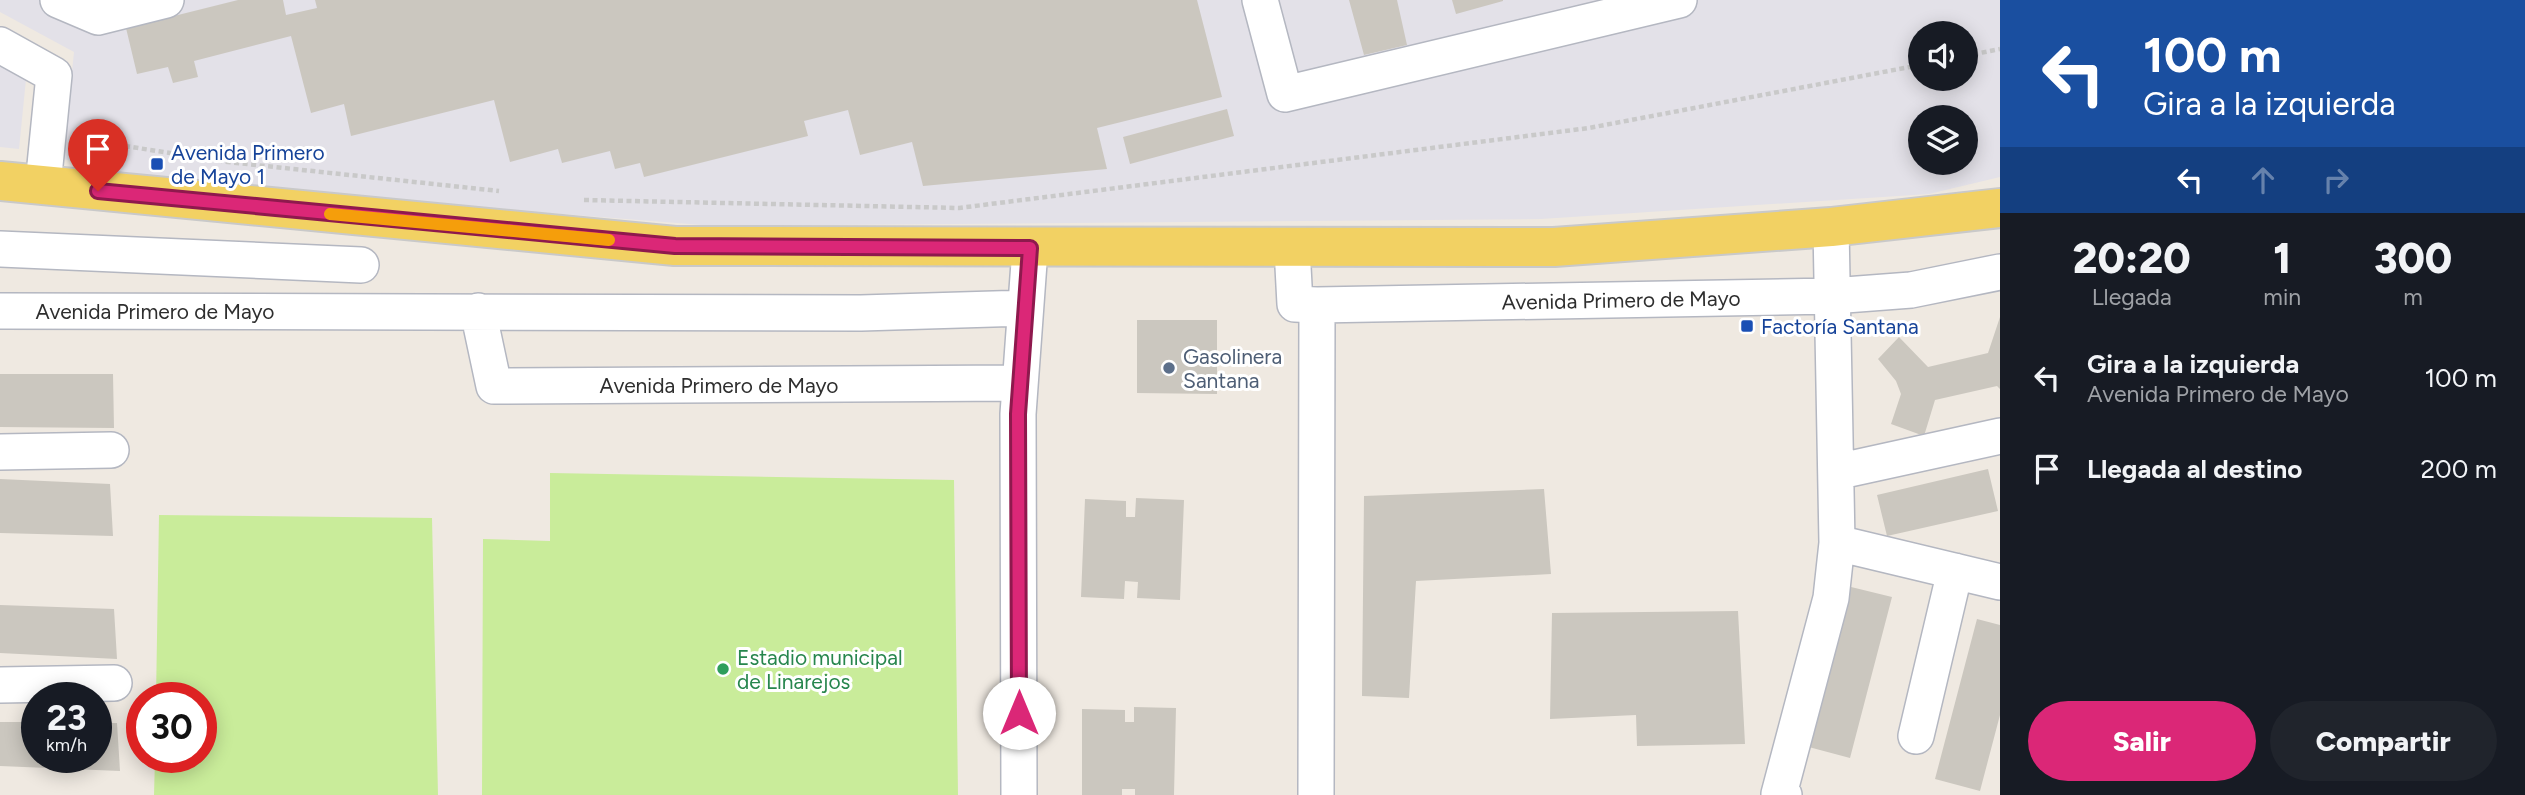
<!DOCTYPE html>
<html lang="es">
<head>
<meta charset="utf-8">
<style>
  body { margin:0; font-family:Figtree,sans-serif; background:#20242c; color:#f1f3f6; height:100vh; display:flex; flex-direction:column; font-size:26px; white-space:nowrap }
  * { box-sizing:border-box; margin:0 }
  p { font-size:23px; color:#9ea1a6 }
  .icon { flex:none; width:38px; height:38px; fill:none; stroke:currentColor; stroke-width:2; stroke-linecap:round; stroke-linejoin:round }
  .map { position:relative; flex:1; overflow:hidden }
  .drawer { display:flex; flex-direction:column; background:#171b24; width:525px }
  .drawer>* { flex:none }
  .guide { background:#1a4fa0; color:#fff; overflow:hidden }
  .tools { position:absolute; left:1908px; top:21px; display:grid; gap:14px }
  .tools a { display:grid; place-items:center; width:70px; height:70px; border-radius:50%; background:#171b24; box-shadow:0 4px 18px #0003; font-size:35px }
  .speed { position:absolute; left:21px; top:682px; display:flex; gap:14px; font-size:35px; font-weight:700; text-align:center }
  .speed>* { display:grid; place-content:center; width:91px; height:91px; border-radius:50%; background:#171b24; box-shadow:0 4px 18px #0003; line-height:1 }
  .speed small { font-size:18px; font-weight:400 }
  .speed .limit { border:10px solid #d22; background:#fff; color:#111 }
  .pin { position:absolute; display:grid; place-items:center; width:60px; height:60px; color:#fff; margin:-72px -30px; border-radius:50% 50% 50% 0; rotate:-45deg; box-shadow:0 0 7px #0007 }
  .pin .icon { rotate:45deg }
  .me { position:absolute; width:77px; margin:-38px; rotate:0deg; stroke-linejoin:round; filter:drop-shadow(0 0 5px #0008) }
  .turn { display:flex; align-items:center; gap:24px; height:147px; padding:0 28px; font-size:32px }
  .turn .icon { width:91px; height:91px; stroke-width:2.5 }
  .turn b { display:block; font-size:49px; line-height:60px }
  .lanes { display:flex; align-items:center; height:66px; padding:0 28px; background:#0003; justify-content:center; gap:35px; direction:ltr }
  .lanes .off { opacity:.35 }
  .eta { display:flex; justify-content:space-evenly; align-items:center; height:119px; text-align:center }
  .eta b { font-size:42px; font-weight:800; line-height:49px }
  .primary-button { display:flex; gap:14px; margin-top:auto; padding:14px 28px }
  .primary-button a { flex:1; height:80px; border-radius:42px; background:#db2777; color:#fff; font-size:28px; font-weight:800; line-height:80px; text-align:center }
  .primary-button a+a { background:#20242c; color:#f1f3f6 }
  ul { padding:0; list-style:none }
  li { display:flex; align-items:center; gap:21px; height:91px; padding:0 28px }
  li div { flex:1 }
  li b { display:block; font-size:26px }
  li em { font-style:normal }
  main { display:flex; flex:1; min-height:0 }
  .map>svg:first-child { display:block }
  .industrial { fill:#e3e1e8; fill-rule:evenodd }
  .pitch { fill:#c9ec9a }
  .building { fill:#cbc7bf }
  .lines { fill:none; stroke-linecap:round; stroke-linejoin:round }
  .minor-casing { stroke:#b4b7c1; stroke-width:38 }
  .major-casing { stroke:#c9c9c9; stroke-width:42 }
  .path { stroke:#c9c9c9; stroke-width:4.5; stroke-dasharray:5 3.5; stroke-linecap:butt }
  .minor { stroke:#fff; stroke-width:35 }
  .major { stroke:#f2d163; stroke-width:38 }
  .route-casing { stroke:#8e194d; stroke-width:18 }
  .route { stroke:#db2777; stroke-width:12 }
  .slow { stroke:#f59e0b; stroke-width:12 }
  .transit-dot { fill:#1a4fb4; stroke:#fff; stroke-width:2.5 }
  .service-dot { fill:#5c6f8a; stroke:#fff; stroke-width:2.5 }
  .leisure-dot { fill:#2e9e5b; stroke:#fff; stroke-width:2.5 }
  .labels { text-anchor:middle; dominant-baseline:central; stroke-width:6; stroke-linejoin:round; paint-order:stroke }
  .transit-label { font-size:21px; fill:#164399; stroke:#fff; text-anchor:start }
  .street-label { font-size:21px; fill:#2e2e2e; stroke:#fff }
  .service-label { font-size:21px; fill:#4e5e75; stroke:#fff; text-anchor:start }
  .leisure-label { font-size:21px; fill:#27864d; stroke:#fff; text-anchor:start }
</style>
</head>
<body>
<main>
<div class="map">
<svg width="2000" height="795" viewBox="0 0 2000 795">
  <rect width="100%" height="100%" fill="#efe9e1"/>
  <path class="industrial" d="M 0,0 L 2000,0 L 2000,177 L 1929,194 L 1541,219 L 715,226 L 167,183 L 63,159 L 74,52 L 0,12 ZM 1920,33 L 1965,33 L 1965,79 L 1920,79 ZM 1920,117 L 1965,117 L 1965,163 L 1920,163 Z
    M 0,65 L 26,79 L 19,149 L 0,147 Z"/>
  <path class="pitch" d="M 550,473 L 954,480 L 958,795 L 482,795 L 483,539 L 550,541 Z
    M 159,515 L 432,518 L 438,795 L 154,795 L 155,758 L 201,758 L 201,698 L 156,698 Z"/>
  <path class="building" d="M 238,0 L 283,0 L 286,15 L 317,8 L 315,0 L 1197,0 L 1222,97 L 1097,128 L 1107,169 L 923,186 L 912,142 L 860,155 L 848,110 L 804,121 L 808,136 L 644,177 L 640,163 L 615,169 L 610,151 L 562,163 L 558,149 L 510,162 L 494,100 L 351,136 L 344,104 L 311,113 L 291,36 L 194,61 L 198,77 L 173,83 L 168,67 L 137,74 L 126,28 Z
    M 1349,0 L 1397,0 L 1407,45 L 1364,55 Z
    M 1452,0 L 1503,0 L 1503,1 L 1456,14 Z
    M 1227,109 L 1234,136 L 1130,164 L 1123,137 Z
    M 2000,317 L 2000,389 L 1997,386 L 1935,400 L 1924,436 L 1891,424 L 1901,394 L 1896,381 L 1878,359 L 1899,337 L 1928,367 L 1988,353 Z
    M 1137,320 L 1217,320 L 1217,394 L 1137,393 Z
    M 0,374 L 113,374 L 114,428 L 0,427 Z
    M 1988,469 L 1998,511 L 1887,536 L 1877,495 Z
    M 0,479 L 110,484 L 113,536 L 0,533 Z
    M 1544,489 L 1551,574 L 1416,581 L 1409,698 L 1362,696 L 1364,496 Z
    M 1136,498 L 1184,500 L 1180,600 L 1137,598 L 1138,582 L 1125,581 L 1124,599 L 1081,597 L 1085,499 L 1126,501 L 1126,517 L 1135,517 Z
    M 1847,586 L 1892,597 L 1850,758 L 1805,746 Z
    M 0,605 L 114,609 L 117,659 L 0,653 Z
    M 1738,611 L 1745,744 L 1637,746 L 1636,715 L 1550,719 L 1552,613 Z
    M 1977,619 L 2000,625 L 2000,715 L 1980,791 L 1935,779 Z
    M 1134,707 L 1176,708 L 1174,795 L 1135,795 L 1135,789 L 1122,789 L 1122,795 L 1082,795 L 1082,709 L 1125,710 L 1125,722 L 1134,722 Z
    M 0,722 L 37,722 L 37,758 L 96,758 L 96,723 L 117,723 L 120,771 L 0,766 Z"/>
  <g class="lines">
    <defs>
      <path id="minor" d="M 58,0 L 98,17 L 166,0
        M 1260,0 L 1285,94 L 1679,0
        M 0,45 L 54,75 L 43,185
        M 1292,248 L 1295,304 L 1317,305 L 1832,296 L 1911,290 L 2000,272
        M 0,249 L 361,265
        M 0,311 L 861,313 L 1025,308
        M 478,311 L 494,386 L 1020,383
        M 0,452 L 111,450
        M 1836,472 L 2000,436
        M 1837,543 L 2000,582
        M 0,685 L 114,683
        M 1916,736 L 1955,571
        M 1019,795 L 1018,414 L 1030,249
        M 1316,795 L 1317,305
        M 1784,795 L 1779,794 L 1831,598 L 1837,543 L 1831,227"/>
      <path id="major" d="M 0,181 L 675,246 L 1554,247 L 1831,227 L 2000,208"/>
    </defs>
    <use href="#minor" class="minor-casing"/>
    <use href="#major" class="major-casing"/>
    <path class="path" d="M 1965,56 L 2000,49
      M 125,146 L 228,162 L 499,191
      M 584,200 L 959,208 L 1589,128 L 1920,65"/>
    <use href="#minor" class="minor"/>
    <use href="#major" class="major"/>
  </g>
  <g class="lines">
    <defs>
      <path id="route" d="M 98,191 L 675,246 L 1030,248 L 1018,414 L 1019,713"/>
    </defs>
    <use href="#route" class="route-casing"/>
    <use href="#route" class="route"/>
    <path class="slow" d="M 330,214 L 609,240"/>
  </g>
  <g class="transit-dot">
    <rect x="150" y="157" width="14" height="14" rx="3.5"/>
    <rect x="1740" y="319" width="14" height="14" rx="3.5"/>
  </g>
  <circle class="service-dot" cx="1169" cy="368" r="7"/>
  <circle class="leisure-dot" cx="723" cy="669" r="7"/>
  <g class="labels">
    <g class="transit-label">
      <text x="171" y="152">Avenida Primero<tspan x="171" dy="24">de Mayo 1</tspan></text>
      <text x="1761" y="326">Factoría Santana</text>
    </g>
    <g class="street-label">
      <text transform="translate(1621 300) rotate(-1)">Avenida Primero de Mayo</text>
      <text x="155" y="311">Avenida Primero de Mayo</text>
      <text x="719" y="385">Avenida Primero de Mayo</text>
    </g>
    <g class="service-label">
      <text x="1183" y="356">Gasolinera<tspan x="1183" dy="24">Santana</tspan></text>
    </g>
    <g class="leisure-label">
      <text x="737" y="657">Estadio municipal<tspan x="737" dy="24">de Linarejos</tspan></text>
    </g>
  </g>
</svg>
<div class="tools">
<a><svg class="icon" aria-label="sound" viewBox="0 0 24 24"><path d="M4 9h4l5-4v14l-5-4H4zM17 9q2 3 0 6"/></svg></a>
<a><svg class="icon" aria-label="layers" viewBox="0 0 24 24"><path d="M12 4l9 5-9 5-9-5zM3 14l9 5 9-5"/></svg></a>
</div>
<div class="speed"><div>23<small>km/h</small></div><div class="limit">30</div></div>
<div class="pin" style="left:98px;top:191px;background:#d93025"><svg class="icon" aria-label="arrive" viewBox="0 0 24 24"><path d="M6 21V4h12l-3 4 3 4H6"/></svg></div>
<svg class="me" style="left:1019px;top:713px" viewBox="-20 -20 40 40"><circle r="19" fill="#fff"/><path d="M0-13L10 11 0 6-10 11z" fill="#db2777"/></svg>
</div>
<section class="drawer">
<div class="guide">
<div class="turn"><svg class="icon" aria-label="left" viewBox="0 0 24 24"><path d="M17 20v-9H6M10 6l-5 5 5 5"/></svg><div><b>100 m</b>Gira a la izquierda</div></div>
<div class="lanes"><svg class="icon" aria-label="left" viewBox="0 0 24 24"><path d="M17 20v-9H6M10 6l-5 5 5 5"/></svg><svg class="icon off" aria-label="ahead" viewBox="0 0 24 24"><path d="M12 20V5M6 11l6-6 6 6"/></svg><svg class="icon off" aria-label="right" viewBox="0 0 24 24"><path d="M7 20v-9h11M14 6l5 5-5 5"/></svg></div>
</div>
<div class="eta">
<div><b>20:20</b><p>Llegada</p></div>
<div><b>1</b><p>min</p></div>
<div><b>300</b><p>m</p></div>
</div>
<ul>
<li><svg class="icon" aria-label="left" viewBox="0 0 24 24"><path d="M17 20v-9H6M10 6l-5 5 5 5"/></svg><div><b>Gira a la izquierda</b><p>Avenida Primero de Mayo</p></div><em>100 m</em></li>
<li><svg class="icon" aria-label="arrive" viewBox="0 0 24 24"><path d="M6 21V4h12l-3 4 3 4H6"/></svg><div><b>Llegada al destino</b></div><em>200 m</em></li>
</ul>
<div class="primary-button"><a>Salir</a><a>Compartir</a></div>
</section>
</main>
</body>
</html>
